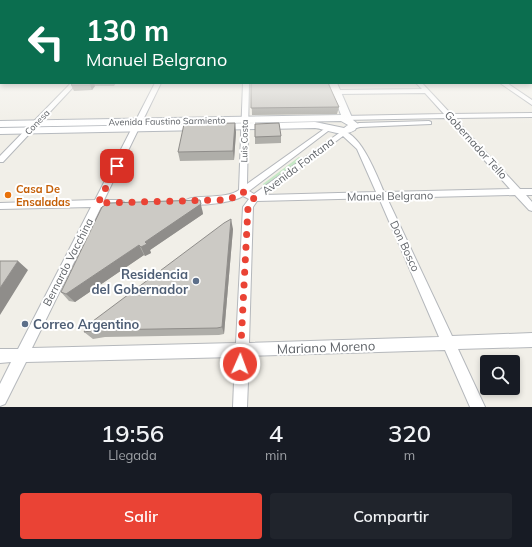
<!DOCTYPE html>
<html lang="es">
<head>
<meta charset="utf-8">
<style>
  body { margin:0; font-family:Mulish,sans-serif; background:#20242c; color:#f1f3f6; height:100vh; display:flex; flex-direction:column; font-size:15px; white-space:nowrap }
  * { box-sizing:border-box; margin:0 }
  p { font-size:13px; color:#9ea1a6 }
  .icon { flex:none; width:22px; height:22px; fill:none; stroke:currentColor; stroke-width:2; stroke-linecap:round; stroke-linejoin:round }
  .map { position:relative; height:407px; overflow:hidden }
  .panel { display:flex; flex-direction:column; background:#171b24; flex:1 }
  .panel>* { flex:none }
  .hud { position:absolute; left:0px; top:0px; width:532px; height:84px; box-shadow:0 2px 6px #0003; background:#0b6e4f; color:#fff; overflow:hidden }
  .controls { position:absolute; left:480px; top:355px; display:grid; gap:8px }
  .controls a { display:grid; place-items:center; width:40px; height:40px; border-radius:4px; background:#171b24; box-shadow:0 2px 6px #0003; font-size:20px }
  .pin { position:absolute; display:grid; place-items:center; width:34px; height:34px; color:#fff; margin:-17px; border-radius:8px; box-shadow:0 2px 6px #0006 }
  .me { position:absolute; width:44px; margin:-22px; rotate:2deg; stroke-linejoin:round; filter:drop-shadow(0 0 3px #0008) }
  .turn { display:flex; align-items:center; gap:14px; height:84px; padding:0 20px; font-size:18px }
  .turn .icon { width:52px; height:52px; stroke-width:2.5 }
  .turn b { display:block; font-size:28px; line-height:34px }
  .eta { display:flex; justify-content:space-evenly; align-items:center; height:68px; text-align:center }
  .eta b { font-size:24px; font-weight:600; line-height:28px }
  .cta { display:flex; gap:8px; margin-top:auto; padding:8px 20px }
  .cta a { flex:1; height:46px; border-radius:4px; background:#ea4335; color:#fff; font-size:16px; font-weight:600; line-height:46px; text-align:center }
  .cta a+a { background:#20242c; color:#f1f3f6 }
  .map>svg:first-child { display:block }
  .green { fill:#c5e8c5 }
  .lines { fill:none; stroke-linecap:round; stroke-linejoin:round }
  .street-casing { stroke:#b5b8bc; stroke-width:2 }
  .secondary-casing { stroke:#b6babf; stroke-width:2 }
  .street { fill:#fff; fill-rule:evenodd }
  .secondary { fill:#fff; fill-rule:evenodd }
  .wall { fill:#afaea9 }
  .shaded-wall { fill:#8f8d8a }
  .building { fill:#cccac5; stroke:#8f8d8a }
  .route { stroke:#ea4335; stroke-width:7; stroke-dasharray:0 12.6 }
  .food-dot { fill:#e8710a; stroke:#fff; stroke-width:1.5 }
  .service-dot { fill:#5c6f8a; stroke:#fff; stroke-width:1.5 }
  .labels { text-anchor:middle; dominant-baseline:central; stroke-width:4; stroke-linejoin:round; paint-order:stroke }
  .far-street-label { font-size:9px; fill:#5f6368; stroke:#fff }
  .street-label { font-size:11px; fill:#5f6368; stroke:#fff }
  .food-label { font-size:11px; font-weight:bold; fill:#c56008; stroke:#fff; text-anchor:start }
  .near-service-label { font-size:13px; font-weight:bold; fill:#4e5e75; stroke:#fff; text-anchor:end }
  .near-street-label { font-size:13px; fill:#5f6368; stroke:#fff }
</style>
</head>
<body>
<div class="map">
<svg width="532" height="407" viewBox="0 0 532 407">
  <rect width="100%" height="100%" fill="#f1efe8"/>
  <path class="green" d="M 299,157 L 303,159 L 267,186 L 263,186 L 263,184 Z"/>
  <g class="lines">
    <defs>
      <path id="street" d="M 1,71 L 1,75 L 0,76 L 0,72 Z
        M 531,72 L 532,72 L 532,76 L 531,76 Z
        M 71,83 L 77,83 L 3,162 L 0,162 L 0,156 Z
        M 155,83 L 161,83 L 104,200 L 121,200 L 125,203 L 121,206 L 101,207 L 32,348 L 236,343 L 243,207 L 249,199 L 243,196 C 235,202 191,209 185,201 C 190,194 226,200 239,190 L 243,83 L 249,83 L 247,184 L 327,127 L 331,127 L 332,128 L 249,191 L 254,194 L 342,131 C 361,133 377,176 384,192 L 510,189 L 447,118 L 343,120 L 340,118 L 343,116 L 444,114 L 425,93 L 336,94 L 333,92 L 336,90 L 422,89 L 416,83 L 422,83 L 451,114 L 532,113 L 532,117 L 454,118 L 520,189 L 532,189 L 532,195 L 526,195 L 532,202 L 532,211 L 529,210 L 515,195 L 387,198 L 452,336 L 532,333 L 532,347 L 458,349 L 485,407 L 470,407 L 445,350 L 249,356 L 247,407 L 233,407 L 235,357 L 26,362 L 5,404 L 0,406 L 0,384 L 11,362 L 0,363 L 0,349 L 18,349 L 91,207 L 0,209 L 0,203 L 95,200 ZM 343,136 L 357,149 L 376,192 L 264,195 ZM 379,198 L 439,337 L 249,343 L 253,207 L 257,201 Z
        M 500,83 L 507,83 L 532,100 L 532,105 Z
        M 429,121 L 431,122 L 431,124 L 360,127 L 353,129 L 350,127 L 359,123 Z"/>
      <path id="secondary" d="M 0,75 L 1,75 L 1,79 L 0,79 Z
        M 329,83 L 337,83 L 353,120 L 358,124 L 355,130 C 341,138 330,130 315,128 L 0,134 L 0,128 L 315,122 L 344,128 L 348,125 L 341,121 L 0,127 L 0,121 L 341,115 Z"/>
    </defs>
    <use href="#street" class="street-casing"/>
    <use href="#secondary" class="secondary-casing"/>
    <use href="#street" class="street"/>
    <use href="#secondary" class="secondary"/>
  </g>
  <path class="wall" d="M 73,83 L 116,83 L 114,86 L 95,86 L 92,90 L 74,91 L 71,85 Z
    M 251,83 L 339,107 L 337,114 L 252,115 Z
    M 255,124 L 281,136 L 281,143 L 255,144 Z
    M 236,132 L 234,160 L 180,161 L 178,152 Z
    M 202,209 L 203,214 L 150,250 L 151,253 L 145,256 L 144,255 L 75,302 L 69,301 L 61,292 Z
    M 233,229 L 224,334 L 219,335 L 105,337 L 93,339 L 84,332 Z"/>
  <path class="shaded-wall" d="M 91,83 L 94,83 L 95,86 L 92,90 L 90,85 Z
    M 235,123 L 236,132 L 234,160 L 233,151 Z
    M 200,200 L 203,214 L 150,250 L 151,253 L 145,256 L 141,247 L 145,242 Z
    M 231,219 L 233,229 L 224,334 L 222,327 Z
    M 139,245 L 144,255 L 75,302 L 66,294 Z
    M 18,261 L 28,270 L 0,315 L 0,288 Z"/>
  <path class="building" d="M 73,83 L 91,83 L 90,85 L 71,85 Z
    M 251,83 L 328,83 L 339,107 L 251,108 Z
    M 235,123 L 233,151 L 178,152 L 184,124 Z
    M 279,123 L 281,136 L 255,137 L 255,124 Z
    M 200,200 L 201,204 L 145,242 L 147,244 L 141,247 L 139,245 L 66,294 L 61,292 L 102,207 L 109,203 Z
    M 231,219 L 222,327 L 217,328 L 97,330 L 84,332 L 89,324 L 224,223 Z
    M 0,261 L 18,261 L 0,288 Z"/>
  <linearGradient id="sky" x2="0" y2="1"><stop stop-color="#8fc3f1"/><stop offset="0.54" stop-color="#f9f8f5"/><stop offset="1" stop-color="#f9f8f5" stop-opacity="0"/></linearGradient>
  <rect width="532" height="125" fill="url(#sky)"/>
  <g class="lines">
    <path class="route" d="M 117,166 L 98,203 L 219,200 L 230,199 L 243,192 L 254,198 L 248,207 L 240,364"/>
  </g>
  <circle class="food-dot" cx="8" cy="195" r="4"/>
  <g class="service-dot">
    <circle cx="196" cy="281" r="4"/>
    <circle cx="25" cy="324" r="4"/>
  </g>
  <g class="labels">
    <g class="far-street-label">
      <text transform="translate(167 121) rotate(-1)">Avenida Faustino Sarmiento</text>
      <text transform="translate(37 122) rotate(-46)">Conesa</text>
      <text transform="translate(244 141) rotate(-89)">Luis Costa</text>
    </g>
    <g class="street-label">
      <text transform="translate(476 145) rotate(48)">Gobernador Tello</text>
      <text transform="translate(298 166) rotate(-37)">Avenida Fontana</text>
      <text transform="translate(390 196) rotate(-1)">Manuel Belgrano</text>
      <text transform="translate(405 246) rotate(65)">Don Bosco</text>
      <text transform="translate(68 262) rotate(-63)">Bernardo Vacchina</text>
    </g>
    <g class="food-label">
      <text x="16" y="189">Casa De<tspan x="16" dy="13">Ensaladas</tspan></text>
    </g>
    <g class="near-service-label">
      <text x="188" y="274">Residencia<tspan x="188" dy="15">del Gobernador</tspan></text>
      <text x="33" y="324" text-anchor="start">Correo Argentino</text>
    </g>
    <g class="near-street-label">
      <text transform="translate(326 347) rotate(-2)">Mariano Moreno</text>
    </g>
  </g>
</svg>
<div class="controls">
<a><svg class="icon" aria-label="search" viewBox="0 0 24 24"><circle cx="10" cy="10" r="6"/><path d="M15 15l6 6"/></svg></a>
</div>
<div class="pin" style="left:117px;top:166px;background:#d93025"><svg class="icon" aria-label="arrive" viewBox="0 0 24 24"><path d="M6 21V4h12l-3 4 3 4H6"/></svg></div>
<svg class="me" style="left:240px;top:364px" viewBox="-20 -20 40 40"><circle r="17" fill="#ea4335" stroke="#fff" stroke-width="3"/><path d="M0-11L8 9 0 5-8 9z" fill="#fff"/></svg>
<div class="hud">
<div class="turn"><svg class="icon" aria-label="left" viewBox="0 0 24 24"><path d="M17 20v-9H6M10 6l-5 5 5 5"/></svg><div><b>130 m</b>Manuel Belgrano</div></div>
</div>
</div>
<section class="panel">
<div class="eta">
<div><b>19:56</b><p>Llegada</p></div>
<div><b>4</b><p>min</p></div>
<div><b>320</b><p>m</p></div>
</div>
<div class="cta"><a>Salir</a><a>Compartir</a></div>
</section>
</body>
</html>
